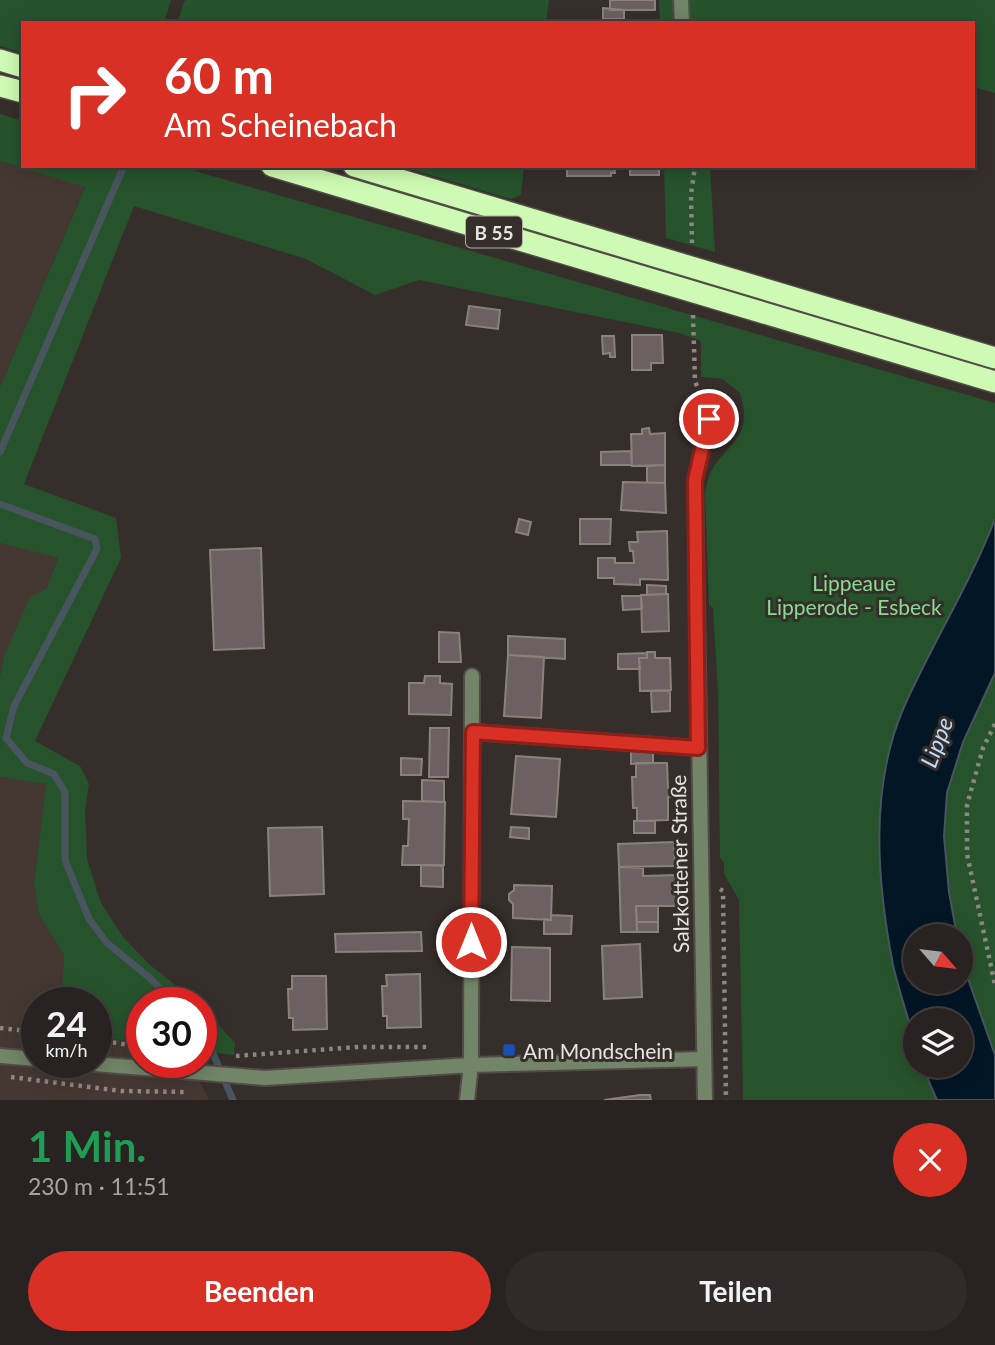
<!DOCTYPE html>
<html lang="de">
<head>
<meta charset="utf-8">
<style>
  body { margin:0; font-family:Lato,sans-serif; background:#302a29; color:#f1f3f6; height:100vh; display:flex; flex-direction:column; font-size:26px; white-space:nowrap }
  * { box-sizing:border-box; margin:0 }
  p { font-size:23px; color:#a5a4a5 }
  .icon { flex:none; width:38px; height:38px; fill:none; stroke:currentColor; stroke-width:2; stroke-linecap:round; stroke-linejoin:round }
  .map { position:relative; height:1100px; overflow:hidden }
  .sheet { display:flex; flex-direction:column; background:#282220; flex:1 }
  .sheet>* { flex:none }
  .hud { position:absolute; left:21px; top:21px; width:954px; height:147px; border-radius:0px; box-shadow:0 4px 18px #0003,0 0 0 2px #443f3e; background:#d93025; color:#fff; overflow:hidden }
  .needle { width:46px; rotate:118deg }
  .buttons { position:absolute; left:903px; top:924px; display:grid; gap:14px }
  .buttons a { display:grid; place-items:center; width:70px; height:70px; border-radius:50%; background:#282220; box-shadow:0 4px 18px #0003,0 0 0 2px #443f3e; font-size:35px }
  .speed { position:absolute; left:21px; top:987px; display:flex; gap:14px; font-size:35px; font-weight:700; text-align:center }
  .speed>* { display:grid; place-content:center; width:91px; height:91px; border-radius:50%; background:#282220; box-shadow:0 4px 18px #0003,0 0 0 2px #443f3e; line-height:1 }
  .speed small { font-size:18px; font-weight:400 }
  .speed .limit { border:10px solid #d22; background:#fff; color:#111 }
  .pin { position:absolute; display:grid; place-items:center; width:60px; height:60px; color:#fff; margin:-30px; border:4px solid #fff; border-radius:50%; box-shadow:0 2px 7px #0007 }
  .me { position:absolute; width:77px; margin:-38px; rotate:0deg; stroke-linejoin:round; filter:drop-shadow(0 0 5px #0008) }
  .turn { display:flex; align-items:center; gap:24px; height:147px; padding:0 28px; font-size:32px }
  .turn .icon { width:91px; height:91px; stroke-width:2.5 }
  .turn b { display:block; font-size:49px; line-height:60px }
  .round { display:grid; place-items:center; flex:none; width:74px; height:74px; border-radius:37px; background:#302a29 }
  .headline { display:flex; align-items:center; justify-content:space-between; height:119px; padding:0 28px }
  h1 { font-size:42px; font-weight:700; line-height:52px; color:#1e9e55 }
  .action { display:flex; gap:14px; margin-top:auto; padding:14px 28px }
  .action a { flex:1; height:80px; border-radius:42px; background:#d93025; color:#fff; font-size:28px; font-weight:700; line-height:80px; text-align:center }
  .action a+a { background:#302a29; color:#f1f3f6 }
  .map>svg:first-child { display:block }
  .built { fill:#453833 }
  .green { fill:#26532c; fill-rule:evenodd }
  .water { fill:#031626; stroke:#48545e; stroke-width:2 }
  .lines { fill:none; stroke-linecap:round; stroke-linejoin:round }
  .stream { stroke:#48545e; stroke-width:7 }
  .building { fill:#6b6160; stroke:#8a817f; stroke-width:2 }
  .street-casing { stroke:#524b48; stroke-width:18 }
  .highway-casing { stroke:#524b48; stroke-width:24 }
  .path { stroke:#8d8684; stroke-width:4.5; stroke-dasharray:3.5 5; stroke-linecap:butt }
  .street { stroke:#728568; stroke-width:14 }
  .highway { stroke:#cefbb3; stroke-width:21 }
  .route-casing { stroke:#8d1f18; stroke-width:18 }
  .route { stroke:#d93025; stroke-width:12 }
  .transit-dot { fill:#1a4fb4; stroke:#362e2b; stroke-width:2.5 }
  .labels { text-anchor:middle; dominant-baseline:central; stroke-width:6; stroke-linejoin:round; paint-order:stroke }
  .shield { fill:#362e2b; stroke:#b3adaa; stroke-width:2 }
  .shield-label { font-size:19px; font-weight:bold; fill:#e8e3e1 }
  .park-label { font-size:21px; fill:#86dc8f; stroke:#362e2b }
  .street-label { font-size:21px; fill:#e8e3e1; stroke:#362e2b }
  .poi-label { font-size:21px; fill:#e8e3e1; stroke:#362e2b; text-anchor:start }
  .water-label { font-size:23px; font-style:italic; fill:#badcfa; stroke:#362e2b }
</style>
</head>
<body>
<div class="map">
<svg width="995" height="1100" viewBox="0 0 995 1100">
  <rect width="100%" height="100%" fill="#362e2b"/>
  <path class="built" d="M 0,161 L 85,186 L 0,387 Z
    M 0,543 L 58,557 L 46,589 L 4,656 L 0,676 Z
    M 0,777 L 46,784 L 34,883 L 39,915 L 64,955 L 63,992 L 89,998 L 89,1003 L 37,1003 L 37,1062 L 96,1062 L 96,1037 L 142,1043 L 142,1062 L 189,1062 L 209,1100 L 0,1100 Z"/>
  <path class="green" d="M 0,0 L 171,0 L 164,23 L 23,23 L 23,53 L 0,46 Z
    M 185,0 L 549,0 L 546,23 L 177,23 Z
    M 659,0 L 995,0 L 995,93 L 973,87 L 973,23 L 660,23 Z
    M 0,114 L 23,121 L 23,166 L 178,166 L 995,403 L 995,1100 L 743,1100 L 739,900 L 724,874 L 724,862 L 720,858 L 718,692 L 713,608 L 709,605 L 705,493 C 707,482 710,470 717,462 C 729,447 744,436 744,415 C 744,408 742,400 740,393 L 723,379 L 701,377 L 701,341 L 679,333 L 419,280 L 375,295 L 306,259 L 134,206 L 24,484 L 116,518 L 121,558 L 35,741 L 80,766 L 89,784 L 85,810 L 87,859 L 101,903 L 123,937 L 150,965 L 198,1003 L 142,1003 L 142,1043 L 96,1037 L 96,1003 L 89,1003 L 89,998 L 62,992 L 64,955 L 39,915 L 34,883 L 46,784 L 0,777 L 0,676 L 4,656 L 30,597 L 46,589 L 58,558 L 0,543 L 0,387 L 85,187 L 0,161 ZM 915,936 L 961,936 L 961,982 L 915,982 ZM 915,1020 L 961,1020 L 961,1066 L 915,1066 Z
    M 400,166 L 524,166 L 521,195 L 511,199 Z
    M 664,166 L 710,166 L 715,252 L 666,238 Z
    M 201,1006 L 235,1043 L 234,1055 L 201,1051 Z"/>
  <path class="water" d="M 995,519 L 995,673 L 963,742 L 947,793 L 944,836 L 949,892 L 957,936 L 915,936 L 915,982 L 961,982 L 961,959 L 995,1055 L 995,1100 L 937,1100 L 922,1066 L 961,1066 L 961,1020 L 915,1020 L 915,1042 C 908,1017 899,991 893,965 C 877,882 869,787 904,707 C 932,644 970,584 995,519 Z"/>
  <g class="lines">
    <path class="stream" d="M 0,452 L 124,166
      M 0,504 L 95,539 L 97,549 L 14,706 L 6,738 L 27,763 L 54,774 L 65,792 L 65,860 L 89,919 L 107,943 L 150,978 L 174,1003
      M 201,1034 L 208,1042 L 233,1100"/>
  </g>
  <path class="building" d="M 610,0 L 655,0 L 655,10 L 610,10 Z
    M 603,8 L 624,10 L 624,19 L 603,19 Z
    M 567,166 L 630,166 L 630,167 L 614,167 L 615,173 L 611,173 L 611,176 L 567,176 Z
    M 659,166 L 659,175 L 630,175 L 630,166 Z
    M 469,306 L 500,310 L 498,329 L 466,325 Z
    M 632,335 L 662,335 L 663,363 L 651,363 L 651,370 L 632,370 Z
    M 602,336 L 614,336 L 615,357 L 610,357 L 610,353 L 603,354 Z
    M 649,428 L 650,434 L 665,433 L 665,465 L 632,466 L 631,434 L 642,434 L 642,429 Z
    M 631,451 L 632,465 L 601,465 L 601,452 Z
    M 665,465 L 665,483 L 647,483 L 647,466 Z
    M 623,482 L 665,483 L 666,513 L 621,510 Z
    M 519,519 L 531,522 L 528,535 L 516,532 Z
    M 580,519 L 611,519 L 610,544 L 580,544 Z
    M 667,531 L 668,580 L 640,579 L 640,585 L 614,584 L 614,578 L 598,578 L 598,558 L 615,558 L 615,563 L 634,563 L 633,551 L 630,551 L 629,542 L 638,542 L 637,532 Z
    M 261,548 L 264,648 L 214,650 L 210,550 Z
    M 647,585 L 666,586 L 666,594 L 647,595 Z
    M 668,594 L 669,631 L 642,632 L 641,595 Z
    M 622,596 L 641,596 L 642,609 L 623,610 Z
    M 439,632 L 459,633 L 461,662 L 439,662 Z
    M 508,636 L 565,639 L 565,659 L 508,655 Z
    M 647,652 L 655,652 L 655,658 L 670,658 L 671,690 L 640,691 L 639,658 L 647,658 Z
    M 647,653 L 647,658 L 639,658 L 640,669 L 618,669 L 618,654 Z
    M 508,655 L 544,657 L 541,718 L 504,716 Z
    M 425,676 L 440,676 L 440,683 L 452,684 L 451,715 L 409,714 L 409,683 L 424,683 Z
    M 651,691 L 670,691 L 670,711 L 652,712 Z
    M 430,728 L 449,728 L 448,777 L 429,777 Z
    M 631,750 L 653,751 L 653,763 L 631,764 Z
    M 516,756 L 560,759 L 556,817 L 511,814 Z
    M 401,758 L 422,759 L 421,775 L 401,775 Z
    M 636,763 L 667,763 L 668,788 L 671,788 L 671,797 L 668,797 L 668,820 L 637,821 L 637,808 L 633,808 L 632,777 L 636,777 Z
    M 422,780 L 444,781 L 444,802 L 422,801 Z
    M 403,801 L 445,802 L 444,865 L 402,865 L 403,846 L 408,846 L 409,819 L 403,819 Z
    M 634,821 L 655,821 L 655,833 L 634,833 Z
    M 322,827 L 324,894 L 270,896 L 268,828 Z
    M 511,827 L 529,828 L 529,839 L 510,837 Z
    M 674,842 L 675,866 L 619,867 L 618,844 Z
    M 421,865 L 443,866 L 443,887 L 421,886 Z
    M 619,867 L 643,868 L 643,876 L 675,875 L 676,906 L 636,906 L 637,932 L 621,932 Z
    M 514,885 L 552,886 L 551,920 L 513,918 L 513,904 L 509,900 L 509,894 L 514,890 Z
    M 636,906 L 658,906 L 658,922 L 637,922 Z
    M 551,915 L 572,916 L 571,934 L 544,934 L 544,919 L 551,920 Z
    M 637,922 L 658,922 L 658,932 L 637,932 Z
    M 421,932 L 422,951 L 336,952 L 335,934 Z
    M 640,944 L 642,997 L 604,999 L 602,946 Z
    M 512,947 L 550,948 L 550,1001 L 511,1000 Z
    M 420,974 L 421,1027 L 387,1028 L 387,1016 L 383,1016 L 382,986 L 387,986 L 386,975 Z
    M 292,976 L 326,976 L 327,1029 L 293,1030 L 293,1018 L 289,1018 L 288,989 L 292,989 Z
    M 640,1095 L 650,1095 L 651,1100 L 604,1100 Z"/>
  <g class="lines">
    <defs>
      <path id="street" d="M 681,0 L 682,23
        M 473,732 L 698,748
        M 0,1056 L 37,1059
        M 70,1062 L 265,1078 L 471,1065 L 704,1059
        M 467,1100 L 471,1065 L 472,676
        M 705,1100 L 695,480 L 709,419"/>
      <path id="highway" d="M 0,60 L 23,67
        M 0,86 L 23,92
        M 272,166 L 995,382
        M 354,166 L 995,358"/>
    </defs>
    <use href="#street" class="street-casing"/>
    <use href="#highway" class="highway-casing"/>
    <path class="path" d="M 692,243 L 691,195 L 695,166
      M 693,315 L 695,381 L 703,403
      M 995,724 L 983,748 L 967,805 L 967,854 L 995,985
      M 720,889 L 723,891 L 726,1100
      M 0,1028 L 37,1032
      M 96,1040 L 142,1047
      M 236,1056 L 358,1047 L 430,1047
      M 11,1077 L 121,1091 L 187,1092"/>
    <use href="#street" class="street"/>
    <use href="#highway" class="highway"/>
  </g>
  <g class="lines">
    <defs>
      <path id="route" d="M 471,942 L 473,732 L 698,748 L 695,480 L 709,419"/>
    </defs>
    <use href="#route" class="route-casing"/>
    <use href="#route" class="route"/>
  </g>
  <rect class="transit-dot" x="502" y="1043" width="14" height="14" rx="3.5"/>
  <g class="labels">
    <rect class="shield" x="466" y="216.5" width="56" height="31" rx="5"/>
    <g class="shield-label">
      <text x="494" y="232">B 55</text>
    </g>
    <g class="park-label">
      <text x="854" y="582">Lippeaue<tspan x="854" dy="24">Lipperode - Esbeck</tspan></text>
    </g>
    <g class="street-label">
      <text transform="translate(679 864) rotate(-91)">Salzkottener Straße</text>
    </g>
    <g class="poi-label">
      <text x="523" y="1050">Am Mondschein</text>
    </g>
    <g class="water-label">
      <text transform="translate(936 742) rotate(-69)">Lippe</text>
    </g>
  </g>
</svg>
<div class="buttons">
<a><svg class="needle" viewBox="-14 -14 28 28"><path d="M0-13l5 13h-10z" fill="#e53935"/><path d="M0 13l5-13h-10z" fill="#a5a4a5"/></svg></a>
<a><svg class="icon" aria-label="layers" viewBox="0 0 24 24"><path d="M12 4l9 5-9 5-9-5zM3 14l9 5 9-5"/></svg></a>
</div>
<div class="speed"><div>24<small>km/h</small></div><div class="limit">30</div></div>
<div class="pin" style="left:709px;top:419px;background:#d93025"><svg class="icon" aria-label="arrive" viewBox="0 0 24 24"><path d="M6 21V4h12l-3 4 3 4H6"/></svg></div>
<svg class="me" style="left:471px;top:942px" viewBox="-20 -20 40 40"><circle r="17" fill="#d93025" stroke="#fff" stroke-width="3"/><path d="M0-11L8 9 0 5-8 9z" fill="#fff"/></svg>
<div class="hud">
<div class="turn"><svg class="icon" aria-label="right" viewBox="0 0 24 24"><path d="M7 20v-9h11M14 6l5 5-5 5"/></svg><div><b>60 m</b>Am Scheinebach</div></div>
</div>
</div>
<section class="sheet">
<div class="headline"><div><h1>1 Min.</h1><p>230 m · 11:51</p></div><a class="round" style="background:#d93025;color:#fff"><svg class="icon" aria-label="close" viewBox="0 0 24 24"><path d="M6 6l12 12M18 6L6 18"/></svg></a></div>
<div class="action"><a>Beenden</a><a>Teilen</a></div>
</section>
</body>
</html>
